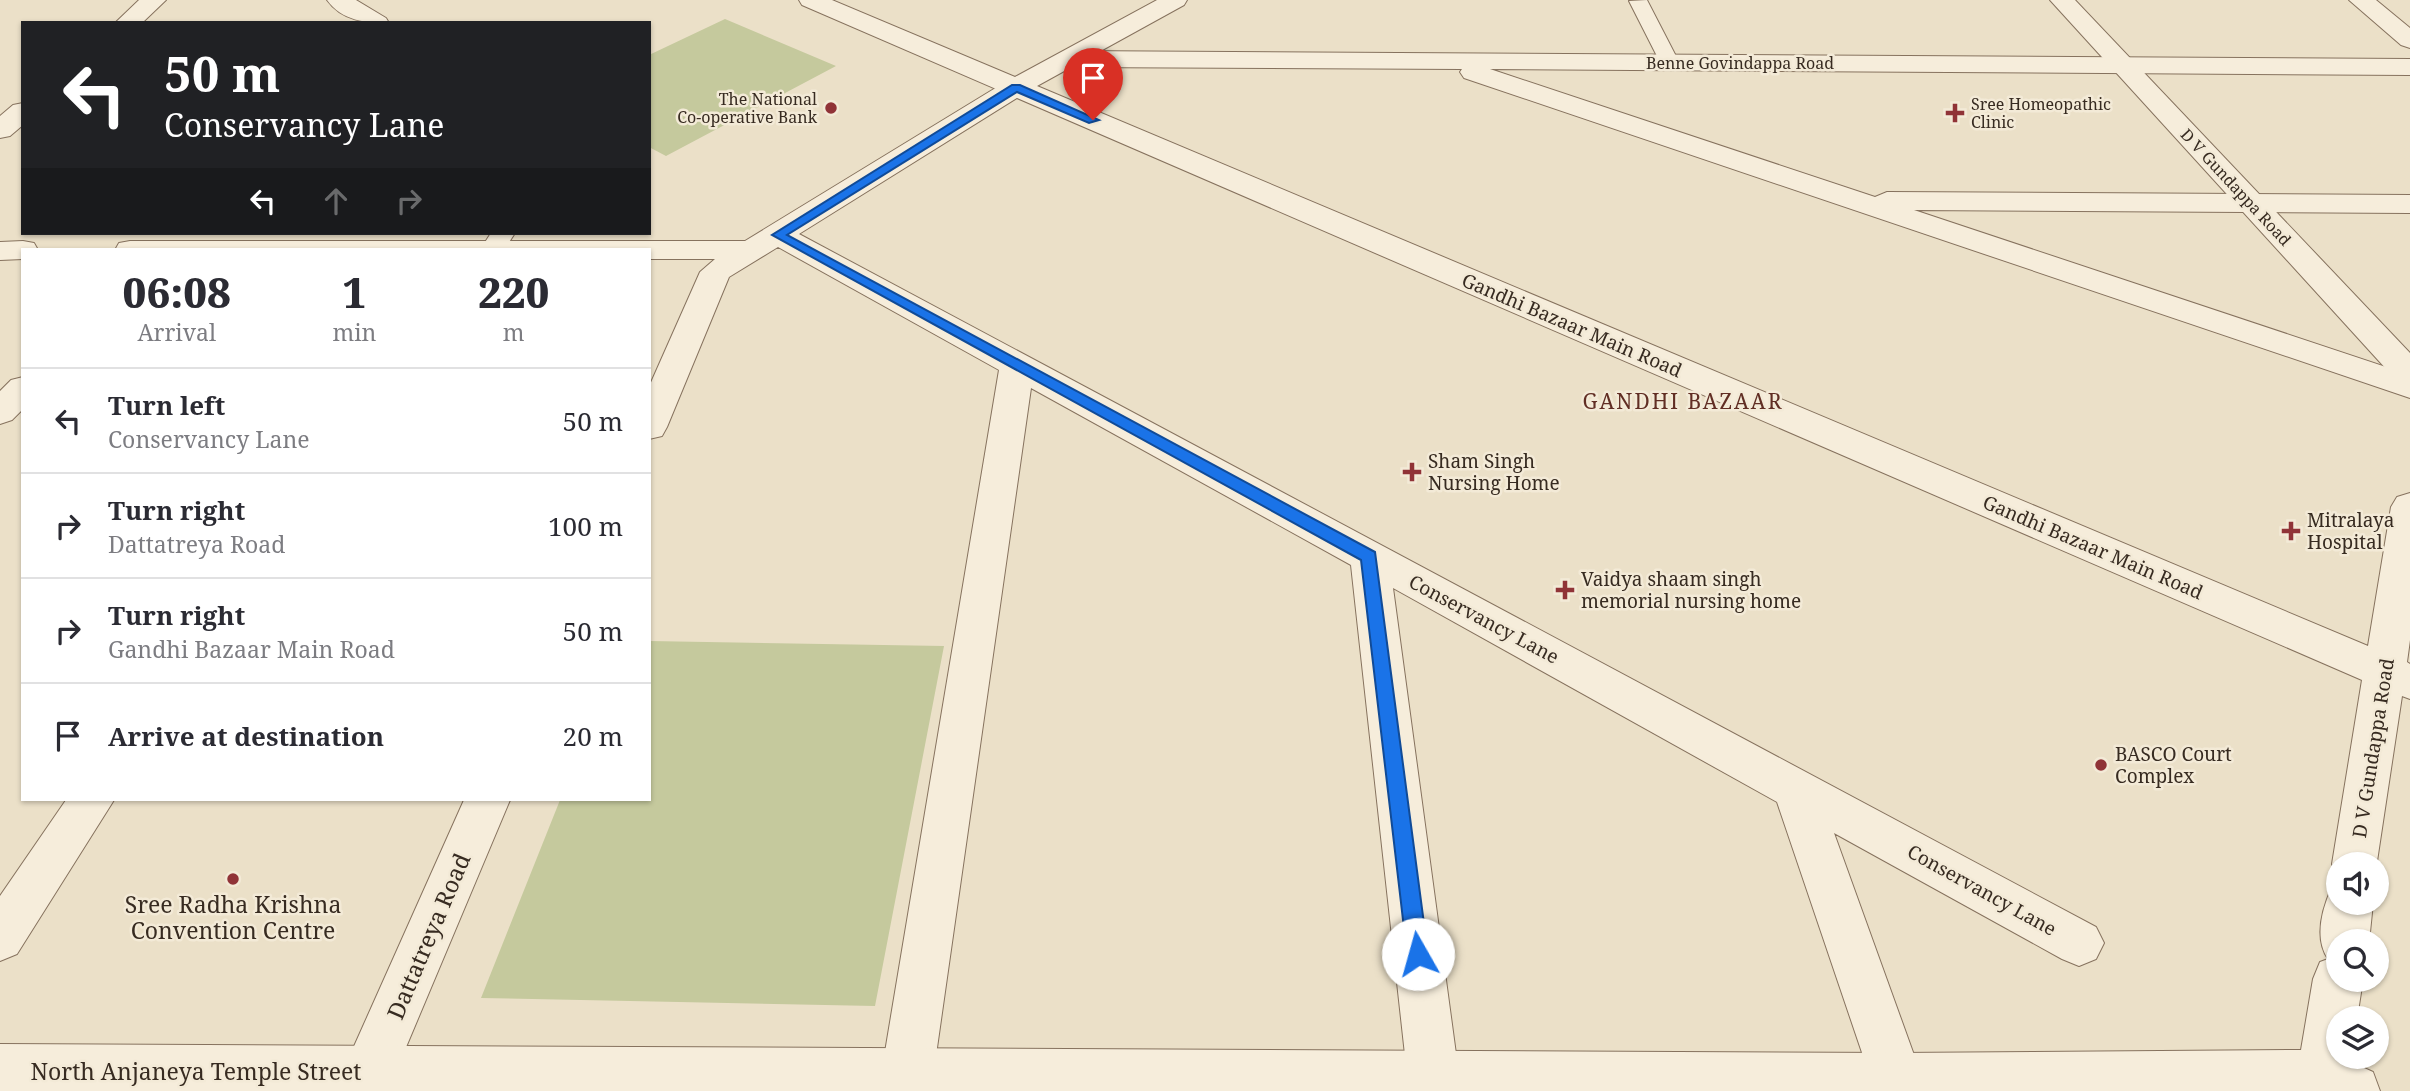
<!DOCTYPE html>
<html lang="en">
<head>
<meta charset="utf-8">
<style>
  body { margin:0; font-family:"Noto Serif",serif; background:#f7f7f7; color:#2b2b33; height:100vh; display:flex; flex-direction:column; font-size:26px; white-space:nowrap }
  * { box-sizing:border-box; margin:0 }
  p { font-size:23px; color:#7c7c81 }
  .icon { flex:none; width:38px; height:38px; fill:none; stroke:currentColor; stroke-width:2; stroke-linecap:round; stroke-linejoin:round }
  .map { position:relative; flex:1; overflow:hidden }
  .details { position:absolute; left:21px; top:248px; width:630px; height:553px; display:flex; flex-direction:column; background:#fff; border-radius:0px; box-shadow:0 2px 5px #0004 }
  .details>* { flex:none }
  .top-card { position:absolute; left:21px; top:21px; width:630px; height:214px; border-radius:0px; box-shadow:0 2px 5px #0004; background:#202124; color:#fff; overflow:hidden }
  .tools { position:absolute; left:2326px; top:852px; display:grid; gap:14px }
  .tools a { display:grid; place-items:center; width:63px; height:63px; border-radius:50%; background:#fff; box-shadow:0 2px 5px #0004; font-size:35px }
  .pin { position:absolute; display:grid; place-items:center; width:60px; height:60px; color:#fff; margin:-72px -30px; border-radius:50% 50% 50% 0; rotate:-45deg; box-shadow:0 0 7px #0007 }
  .pin .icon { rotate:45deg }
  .me { position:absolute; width:77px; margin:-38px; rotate:353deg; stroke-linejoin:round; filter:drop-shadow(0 0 5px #0008) }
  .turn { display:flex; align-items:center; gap:24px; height:147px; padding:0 28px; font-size:32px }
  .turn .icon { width:91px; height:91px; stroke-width:2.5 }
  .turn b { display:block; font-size:49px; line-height:60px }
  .lanes { display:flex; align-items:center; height:66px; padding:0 28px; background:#0003; justify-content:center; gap:35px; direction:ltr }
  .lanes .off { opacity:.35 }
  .eta { display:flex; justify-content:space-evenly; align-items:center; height:119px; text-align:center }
  .eta b { font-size:42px; font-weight:800; line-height:49px }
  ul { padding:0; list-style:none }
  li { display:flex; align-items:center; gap:21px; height:105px; padding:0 28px; border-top:2px solid #e1e1e2 }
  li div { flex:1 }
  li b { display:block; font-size:26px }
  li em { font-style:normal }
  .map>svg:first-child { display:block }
  .green { fill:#c5c99d }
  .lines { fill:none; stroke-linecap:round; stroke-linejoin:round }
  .service-casing { stroke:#86725e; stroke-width:2 }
  .minor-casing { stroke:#86725e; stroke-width:2 }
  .tertiary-casing { stroke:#86725e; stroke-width:2 }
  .service { fill:#f6eddb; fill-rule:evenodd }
  .minor { fill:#f6eddb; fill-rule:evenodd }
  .tertiary { fill:#f6eddb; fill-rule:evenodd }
  .route { fill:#1a73e8; stroke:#114b97; stroke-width:2 }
  .poi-dot { fill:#903337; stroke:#f3ead7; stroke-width:2.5 }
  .labels { text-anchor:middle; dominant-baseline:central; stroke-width:5; stroke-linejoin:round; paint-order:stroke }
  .far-street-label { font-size:16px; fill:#372b21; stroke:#f3ead7 }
  .far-poi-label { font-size:16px; fill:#372b21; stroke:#f3ead7; text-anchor:end }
  .street-label { font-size:19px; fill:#372b21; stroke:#f3ead7 }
  .poi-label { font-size:19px; fill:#372b21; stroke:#f3ead7; text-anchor:start }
  .neighbourhood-label { font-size:21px; letter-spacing:2px; fill:#612e24; stroke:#f3ead7 }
  .near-poi-label { font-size:23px; fill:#372b21; stroke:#f3ead7 }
  .near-street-label { font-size:23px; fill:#372b21; stroke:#f3ead7 }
</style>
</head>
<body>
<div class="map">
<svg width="2410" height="1091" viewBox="0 0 2410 1091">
  <rect width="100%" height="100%" fill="#ebe0c8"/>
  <path class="green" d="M 725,19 L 836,66 L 666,156 L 649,147 L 649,55 Z
    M 649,641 L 944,646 L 875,1006 L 481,998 L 560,800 L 649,800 Z"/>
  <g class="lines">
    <defs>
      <path id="service" d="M 1647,0 L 1679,62 L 1676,66 L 1662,66 L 1629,1 Z
        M 491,233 L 515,233 L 504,250 L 480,250 Z"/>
      <path id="minor" d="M 139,0 L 166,0 L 142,23 L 115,23 Z
        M 327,0 L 356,0 L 386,18 L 389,23 C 366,23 342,21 327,0 Z
        M 2349,0 L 2376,0 L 2410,28 L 2410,48 L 2401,45 Z
        M 1071,51 L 2410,59 L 2410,75 L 1490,69 L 1875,197 L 1887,192 L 2410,195 L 2410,213 L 1914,210 L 2410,375 L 2410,398 L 1464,78 L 1460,72 L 1462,69 L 1071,67 L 1062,64 L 1058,59 L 1062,54 Z
        M 1016,79 L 1025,81 L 1029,87 L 1025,93 L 799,234 L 2096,927 L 2104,943 L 2096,959 L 2079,966 L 2062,959 L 1834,833 L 1927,1091 L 1875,1091 L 1777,802 L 1393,588 L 1461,1091 L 1409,1091 L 1351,565 L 1031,388 L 933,1076 L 927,1091 L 887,1091 L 881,1076 L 999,370 L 778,247 L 729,277 L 667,427 L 662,436 L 649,439 L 649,387 L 700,272 L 715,259 L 649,259 L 649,250 L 115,250 L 119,243 L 130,241 L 745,241 L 1007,81 Z
        M 23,103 L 23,125 L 10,136 L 0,138 L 0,116 L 13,105 Z
        M 23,241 L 34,243 L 38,250 L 23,250 L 23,259 L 0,260 L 0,242 Z
        M 23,377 L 23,409 L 12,420 L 0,424 L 0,391 L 11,380 Z
        M 66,800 L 114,800 L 17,954 L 0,961 L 0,896 Z
        M 464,800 L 510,800 L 388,1090 L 354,1091 L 350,1090 L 343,1071 Z"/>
      <path id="tertiary" d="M 799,0 L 832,0 L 1015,77 L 1157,0 L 1187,0 L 1184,5 L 1037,86 L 2368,646 L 2391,507 L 2397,497 L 2410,493 L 2410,640 L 2407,662 L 2410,664 L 2410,699 L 2402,696 L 2376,868 L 2376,864 L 2338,864 L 2338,878 L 2332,864 L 2362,680 L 802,5 Z
        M 2050,0 L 2075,0 L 2410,353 L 2410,385 L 2398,382 Z
        M 2338,885 L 2338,903 L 2373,903 L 2369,942 L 2338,942 L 2338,980 L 2363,980 L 2357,1018 L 2338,1018 L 2338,1057 L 2352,1057 L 2351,1062 L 2373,1072 L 2380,1091 L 0,1091 L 0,1044 L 1897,1053 L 2301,1050 L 2313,979 L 2320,962 L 2328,959 C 2314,938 2322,909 2332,887 Z"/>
    </defs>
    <use href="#service" class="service-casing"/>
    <use href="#minor" class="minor-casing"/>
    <use href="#tertiary" class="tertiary-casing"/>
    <use href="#service" class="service"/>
    <use href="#minor" class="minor"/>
    <use href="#tertiary" class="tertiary"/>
  </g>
  <path class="route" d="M 1012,85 L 1020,85 L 1099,120 L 1089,123 L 1017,92 L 787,235 L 1375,552 L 1428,954 L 1425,961 L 1418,963 L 1410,961 L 1407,954 L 1361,560 L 772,235 Z"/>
  <g class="poi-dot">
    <circle cx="831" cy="108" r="7"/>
    <path d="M1951.5 102.5h7v7h7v7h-7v7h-7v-7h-7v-7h7z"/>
    <path d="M1408.5 461.5h7v7h7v7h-7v7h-7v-7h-7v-7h7z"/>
    <path d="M2287.5 520.5h7v7h7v7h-7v7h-7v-7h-7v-7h7z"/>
    <path d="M1561.5 579.5h7v7h7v7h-7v7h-7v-7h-7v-7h7z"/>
    <circle cx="2101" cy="765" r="7"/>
    <circle cx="233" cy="879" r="7"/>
  </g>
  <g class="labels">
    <g class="far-street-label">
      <text x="1740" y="63">Benne Govindappa Road</text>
      <text transform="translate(2236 187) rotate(47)">D V Gundappa Road</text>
    </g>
    <g class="far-poi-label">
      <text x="817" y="99">The National<tspan x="817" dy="18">Co-operative Bank</tspan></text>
      <text x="1971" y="104" text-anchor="start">Sree Homeopathic<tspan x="1971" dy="18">Clinic</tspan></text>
    </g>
    <g class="street-label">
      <text transform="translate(1572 325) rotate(23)">Gandhi Bazaar Main Road</text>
      <text transform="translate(2093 547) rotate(23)">Gandhi Bazaar Main Road</text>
      <text transform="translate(1484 619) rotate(28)">Conservancy Lane</text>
      <text transform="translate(2373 748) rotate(-81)">D V Gundappa Road</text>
      <text transform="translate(1982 890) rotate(29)">Conservancy Lane</text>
    </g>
    <g class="poi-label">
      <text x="1428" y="461">Sham Singh<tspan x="1428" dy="22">Nursing Home</tspan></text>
      <text x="2307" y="520">Mitralaya<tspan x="2307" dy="22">Hospital</tspan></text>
      <text x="1581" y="579">Vaidya shaam singh<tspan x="1581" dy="22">memorial nursing home</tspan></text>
      <text x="2115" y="754">BASCO Court<tspan x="2115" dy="22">Complex</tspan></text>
    </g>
    <g class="neighbourhood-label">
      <text x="1683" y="401">GANDHI BAZAAR</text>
    </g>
    <g class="near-poi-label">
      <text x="233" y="904">Sree Radha Krishna<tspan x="233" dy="26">Convention Centre</tspan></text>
    </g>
    <g class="near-street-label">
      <text transform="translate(428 936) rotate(-67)">Dattatreya Road</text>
      <text x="196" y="1071">North Anjaneya Temple Street</text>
    </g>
  </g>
</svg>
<div class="tools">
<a><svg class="icon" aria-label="sound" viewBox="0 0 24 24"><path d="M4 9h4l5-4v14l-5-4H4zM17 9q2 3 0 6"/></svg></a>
<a><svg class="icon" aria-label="search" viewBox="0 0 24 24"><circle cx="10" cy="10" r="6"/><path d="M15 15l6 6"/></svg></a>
<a><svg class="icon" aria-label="layers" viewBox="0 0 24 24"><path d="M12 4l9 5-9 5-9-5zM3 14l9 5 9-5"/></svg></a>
</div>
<div class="pin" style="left:1093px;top:120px;background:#d93025"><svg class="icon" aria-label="arrive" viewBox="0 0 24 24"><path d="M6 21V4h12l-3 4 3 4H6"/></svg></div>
<svg class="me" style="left:1418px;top:954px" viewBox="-20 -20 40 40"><circle r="19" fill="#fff"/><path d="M0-13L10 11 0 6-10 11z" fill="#1a73e8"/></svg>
<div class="top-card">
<div class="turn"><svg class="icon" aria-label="left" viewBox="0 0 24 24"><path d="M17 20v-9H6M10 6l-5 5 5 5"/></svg><div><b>50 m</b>Conservancy Lane</div></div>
<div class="lanes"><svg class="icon" aria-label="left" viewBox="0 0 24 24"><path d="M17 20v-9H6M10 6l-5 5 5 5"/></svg><svg class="icon off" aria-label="ahead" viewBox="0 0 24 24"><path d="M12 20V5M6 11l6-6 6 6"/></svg><svg class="icon off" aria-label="right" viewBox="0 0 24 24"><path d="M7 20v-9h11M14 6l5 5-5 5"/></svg></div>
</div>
<section class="details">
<div class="eta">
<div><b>06:08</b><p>Arrival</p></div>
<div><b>1</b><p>min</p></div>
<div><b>220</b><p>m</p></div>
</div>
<ul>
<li><svg class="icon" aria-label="left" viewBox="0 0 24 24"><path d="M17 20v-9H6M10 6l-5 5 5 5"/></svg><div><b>Turn left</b><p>Conservancy Lane</p></div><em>50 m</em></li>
<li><svg class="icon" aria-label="right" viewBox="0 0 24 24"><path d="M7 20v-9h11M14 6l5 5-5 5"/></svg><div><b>Turn right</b><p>Dattatreya Road</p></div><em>100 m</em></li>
<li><svg class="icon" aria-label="right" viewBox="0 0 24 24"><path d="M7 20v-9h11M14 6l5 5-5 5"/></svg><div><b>Turn right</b><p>Gandhi Bazaar Main Road</p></div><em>50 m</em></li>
<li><svg class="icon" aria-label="arrive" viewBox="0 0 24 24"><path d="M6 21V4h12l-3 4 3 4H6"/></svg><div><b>Arrive at destination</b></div><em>20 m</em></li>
</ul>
</section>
</div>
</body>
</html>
